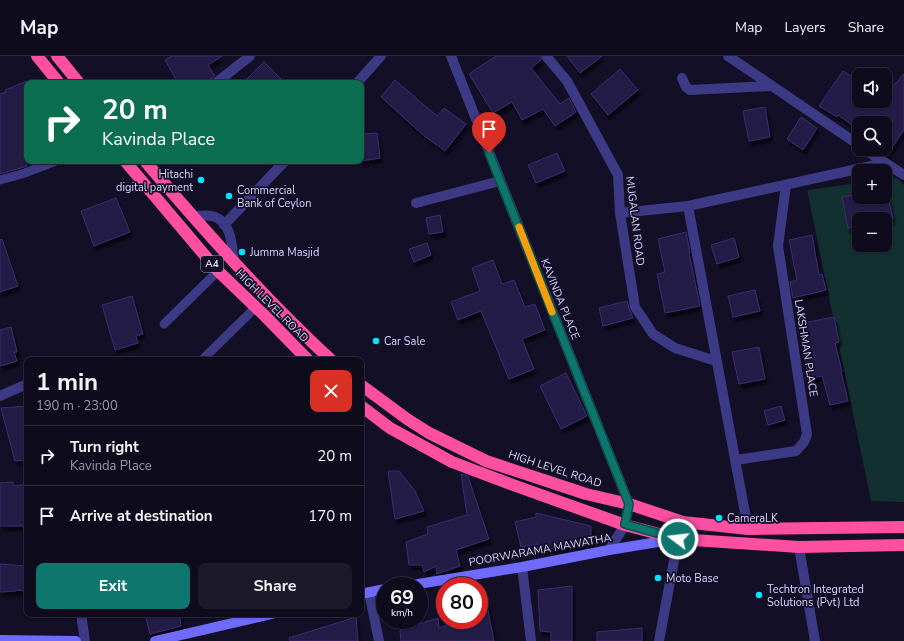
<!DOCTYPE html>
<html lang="en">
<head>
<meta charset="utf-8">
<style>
  body { margin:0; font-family:"Nunito Sans",sans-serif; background:#1c1929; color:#f1f3f6; height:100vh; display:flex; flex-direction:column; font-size:15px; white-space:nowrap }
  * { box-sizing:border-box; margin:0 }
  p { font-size:13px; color:#9b9ba3 }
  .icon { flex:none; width:22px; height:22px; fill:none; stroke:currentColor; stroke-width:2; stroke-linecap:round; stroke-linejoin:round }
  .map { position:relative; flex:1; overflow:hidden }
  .details { position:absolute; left:24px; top:301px; width:340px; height:260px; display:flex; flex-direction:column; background:#0e0b1c; border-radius:8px; box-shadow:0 1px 3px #0004,0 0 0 1px #2e2b3b }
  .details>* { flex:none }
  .guide { position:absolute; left:24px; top:24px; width:340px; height:84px; border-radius:8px; box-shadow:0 1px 3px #0004,0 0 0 1px #2e2b3b; background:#0b6e4f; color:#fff; overflow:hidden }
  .tools { position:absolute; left:852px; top:12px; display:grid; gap:8px }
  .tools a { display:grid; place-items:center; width:40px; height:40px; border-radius:8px; background:#0e0b1c; box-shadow:0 1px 3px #0004,0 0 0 1px #2e2b3b; font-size:20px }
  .speed { position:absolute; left:376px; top:521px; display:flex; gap:8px; font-size:20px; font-weight:700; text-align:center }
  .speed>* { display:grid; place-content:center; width:52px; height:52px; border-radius:50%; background:#0e0b1c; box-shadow:0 1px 3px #0004,0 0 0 1px #2e2b3b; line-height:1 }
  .speed small { font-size:10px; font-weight:400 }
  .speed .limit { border:6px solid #d22; background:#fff; color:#111 }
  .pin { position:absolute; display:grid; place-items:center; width:34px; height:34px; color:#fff; margin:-41px -17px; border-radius:50% 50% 50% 0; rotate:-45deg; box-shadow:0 0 4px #0007 }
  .pin .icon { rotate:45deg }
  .me { position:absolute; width:44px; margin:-22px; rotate:285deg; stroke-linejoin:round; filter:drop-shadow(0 0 3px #0008) }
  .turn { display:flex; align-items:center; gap:14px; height:84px; padding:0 12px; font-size:18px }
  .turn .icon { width:52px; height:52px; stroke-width:2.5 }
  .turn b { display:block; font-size:28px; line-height:34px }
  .round { display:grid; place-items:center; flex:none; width:42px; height:42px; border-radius:8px; background:#1c1929 }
  .head { display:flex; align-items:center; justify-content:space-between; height:68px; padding:0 12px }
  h1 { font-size:24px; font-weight:700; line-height:30px }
  .action { display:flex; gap:8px; margin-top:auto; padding:8px 12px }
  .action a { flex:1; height:46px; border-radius:8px; background:#0f766e; color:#fff; font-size:16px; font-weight:700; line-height:46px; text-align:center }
  .action a+a { background:#1c1929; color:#f1f3f6 }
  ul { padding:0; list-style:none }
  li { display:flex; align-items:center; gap:12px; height:60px; padding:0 12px; border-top:1px solid #2e2b3b }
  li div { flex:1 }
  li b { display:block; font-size:15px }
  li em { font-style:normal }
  header { display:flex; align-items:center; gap:24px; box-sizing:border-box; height:56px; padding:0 20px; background:#0e0b1c; border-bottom:1px solid #2e2b3b }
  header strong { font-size:19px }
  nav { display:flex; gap:22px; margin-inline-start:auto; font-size:14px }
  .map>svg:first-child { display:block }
  .green { fill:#12302f; fill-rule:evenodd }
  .building { fill:#241b47; stroke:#3b2d73; filter:url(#shadow) }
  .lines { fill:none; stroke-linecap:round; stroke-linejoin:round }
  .lane { stroke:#3d3a85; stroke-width:9 }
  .street { stroke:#3d3a85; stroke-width:10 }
  .secondary { stroke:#6f6bff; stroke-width:10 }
  .highway { stroke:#ff4fa3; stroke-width:12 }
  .route-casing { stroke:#0a4d48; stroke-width:10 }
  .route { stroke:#0f766e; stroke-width:7 }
  .slow { stroke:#f59e0b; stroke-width:7 }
  .poi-dot { fill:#00e5ff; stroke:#130f26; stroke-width:1.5 }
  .labels { text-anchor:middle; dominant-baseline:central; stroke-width:3.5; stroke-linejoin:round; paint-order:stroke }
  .shield { fill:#130f26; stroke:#9e99be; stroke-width:1 }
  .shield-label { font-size:10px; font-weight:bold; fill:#d9d4ff }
  .poi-label { font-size:11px; fill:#d9d4ff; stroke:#130f26; text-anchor:start }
  .street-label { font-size:11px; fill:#d9d4ff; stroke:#130f26 }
</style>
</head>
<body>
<header>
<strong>Map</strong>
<nav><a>Map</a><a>Layers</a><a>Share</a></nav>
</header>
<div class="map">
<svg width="904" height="585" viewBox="0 0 904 585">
  <defs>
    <filter id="shadow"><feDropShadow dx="2.5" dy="4.5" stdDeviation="1" flood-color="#0009"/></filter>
  </defs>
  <rect width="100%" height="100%" fill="#130f26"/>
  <path class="green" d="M 897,122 L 904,129 L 904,446 L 871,445 L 807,134 L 859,127 L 859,141 L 885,141 L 885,124 ZM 859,163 L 885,163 L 885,189 L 859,189 Z"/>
  <path class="building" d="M 172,0 L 222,0 L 208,9 L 215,20 L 205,27 L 178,27 L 165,4 Z
    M 496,0 L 540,0 L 541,4 L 531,12 L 560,48 L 569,42 L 576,56 L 555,70 L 543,53 L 522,64 L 512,46 L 493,57 L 469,18 Z
    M 567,0 L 602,0 L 580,17 Z
    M 264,6 L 285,27 L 243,27 Z
    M 620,13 L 638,34 L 608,59 L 591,38 Z
    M 843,15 L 859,25 L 859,45 L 885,45 L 885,39 L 904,18 L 904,74 L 886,100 L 885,99 L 885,67 L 853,67 L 852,69 L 838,59 L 837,61 L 819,50 Z
    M 395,24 L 437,60 L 444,52 L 466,68 L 445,95 L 423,79 L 381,41 Z
    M 27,25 L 27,110 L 0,118 L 0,38 L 6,36 L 5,34 Z
    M 765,51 L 770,81 L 749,85 L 743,55 Z
    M 801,61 L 817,72 L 803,94 L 787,83 Z
    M 377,77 L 380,102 L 361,105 L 361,78 Z
    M 557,97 L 565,115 L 536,127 L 528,109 Z
    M 859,138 L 859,141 L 888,141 L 893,163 L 859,163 L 859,169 L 848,172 L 842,141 Z
    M 116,142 L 130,176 L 94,190 L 81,155 Z
    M 440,159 L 443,176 L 429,178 L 426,162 Z
    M 686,176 L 690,197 L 689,197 L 700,250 L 665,257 L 657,218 L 665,216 L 658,183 Z
    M 812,179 L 819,219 L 822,218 L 826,234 L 793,242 L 790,226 L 797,224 L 789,184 Z
    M 734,182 L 739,201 L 717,208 L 711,189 Z
    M 2,183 L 18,230 L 0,236 L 0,184 Z
    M 427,187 L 431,199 L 414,206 L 409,193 Z
    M 493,204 L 502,228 L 514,224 L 525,251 L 535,248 L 545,274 L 522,283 L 534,313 L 509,323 L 481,255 L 458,264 L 451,246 L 480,235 L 472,212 Z
    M 755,234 L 760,255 L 733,261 L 728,240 Z
    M 132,240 L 143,278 L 136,280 L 138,287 L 115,294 L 102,249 Z
    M 627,245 L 629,252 L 633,262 L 603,270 L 599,252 Z
    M 834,261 L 839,286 L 835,287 L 842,316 L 841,316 L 848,345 L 830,349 L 822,320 L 809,323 L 803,296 L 809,295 L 803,267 Z
    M 11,271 L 17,296 L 14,296 L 17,305 L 0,310 L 0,274 Z
    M 759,291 L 765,323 L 739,328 L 732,296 Z
    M 566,317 L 587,360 L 561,373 L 540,330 Z
    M 27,350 L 27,404 L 15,405 L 1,352 Z
    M 781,350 L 785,364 L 768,369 L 764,355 Z
    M 388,415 L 399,415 L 415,435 L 424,455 L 395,463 Z
    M 461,418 L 468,420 L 489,483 L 456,494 L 460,510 L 437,518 L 436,510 L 424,516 L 422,509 L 409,509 L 406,486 L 428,478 L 427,471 L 467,459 Z
    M 13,426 L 13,430 L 27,428 L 27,470 L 0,470 L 0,427 Z
    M 536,457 L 591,470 L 591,489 L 538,494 L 538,488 L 521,491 L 515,466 L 536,461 Z
    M 0,508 L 27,510 L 27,535 L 15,534 L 16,535 L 0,536 Z
    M 572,530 L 572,585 L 551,585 L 551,576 L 540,575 L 538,534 Z
    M 485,540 L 494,585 L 401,585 L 400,574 L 438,562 L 439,572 L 463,564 L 479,564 L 479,541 Z
    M 145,558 L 179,558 L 181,570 L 150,578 Z
    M 356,561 L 358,585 L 290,585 L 289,582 Z
    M 642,572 L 642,585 L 597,585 L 597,576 Z"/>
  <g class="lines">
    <path class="lane" d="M 0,124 L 22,118 L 56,105
      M 164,268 L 218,215
      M 202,304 L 256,251"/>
    <path class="street" d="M 451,0 L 629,448 L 625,469 L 609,494
      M 546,0 L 567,25 L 618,119 L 620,157 L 635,251 L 653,278 L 675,292 L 716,305
      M 728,0 L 859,89
      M 682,22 L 686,31 L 690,34 L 771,30
      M 216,27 L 250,0
      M 357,27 L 381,0
      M 864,93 L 904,119
      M 416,147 L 500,125
      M 688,150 L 748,473
      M 620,157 L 688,150 L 885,107
      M 193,160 C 199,160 207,159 212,160 C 232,165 232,190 234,206
      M 224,169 L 285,105
      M 0,340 L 27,328
      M 736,404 L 796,395 L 804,386 L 807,378 L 778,190 L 786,129
      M 799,491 L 815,585
      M 522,511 L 531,585
      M 369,536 L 379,585
      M 81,558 L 85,585
      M 659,585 L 678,483 L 683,466"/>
    <path class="secondary" d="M 406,530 L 522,511 L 609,494 L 676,483
      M 361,538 L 385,533
      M 0,584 L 76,585
      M 155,585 L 272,558"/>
    <path class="highway" d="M 37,0 L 59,27
      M 57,0 L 79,27
      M 125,105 L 218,215 L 264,259 L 308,304
      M 145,105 C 204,174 264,242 331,304
      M 361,329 L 407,363 L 429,377 L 486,405 L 586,438 L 629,448 L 683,466 L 748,473 L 904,471
      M 361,350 L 390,372 L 452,406 L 513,429 L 625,469 L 678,483 L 799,491 L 904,489"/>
  </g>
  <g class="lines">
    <defs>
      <path id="route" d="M 489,97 L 629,448 L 625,468 L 678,483"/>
    </defs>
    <use href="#route" class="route-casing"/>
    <use href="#route" class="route"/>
    <path class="slow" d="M 519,171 L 552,256"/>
  </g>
  <g class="poi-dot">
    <circle cx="201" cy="124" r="4"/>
    <circle cx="229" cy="140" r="4"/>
    <circle cx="242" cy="196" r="4"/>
    <circle cx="376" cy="285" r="4"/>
    <circle cx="719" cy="462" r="4"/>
    <circle cx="658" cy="522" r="4"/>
    <circle cx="759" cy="539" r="4"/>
  </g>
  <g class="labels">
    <rect class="shield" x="201" y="200" width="22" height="16" rx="3"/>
    <g class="shield-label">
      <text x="212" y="208">A4</text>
    </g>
    <g class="poi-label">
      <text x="193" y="118" text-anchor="end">Hitachi<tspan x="193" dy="13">digital payment</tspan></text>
      <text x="237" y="134">Commercial<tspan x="237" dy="13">Bank of Ceylon</tspan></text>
      <text x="250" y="196">Jumma Masjid</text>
      <text x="384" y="285">Car Sale</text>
      <text x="727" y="462">CameraLK</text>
      <text x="666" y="522">Moto Base</text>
      <text x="767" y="533">Techtron Integrated<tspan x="767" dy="13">Solutions (Pvt) Ltd</tspan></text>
    </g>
    <g class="street-label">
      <text transform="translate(635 165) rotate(83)">MUGALAN ROAD</text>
      <text transform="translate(560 243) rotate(68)">KAVINDA PLACE</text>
      <text transform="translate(272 250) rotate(45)">HIGH LEVEL ROAD</text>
      <text transform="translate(806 292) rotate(81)">LAKSHMAN PLACE</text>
      <text transform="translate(555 413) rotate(18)">HIGH LEVEL ROAD</text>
      <text transform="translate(540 494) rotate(-10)">POORWARAMA MAWATHA</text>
    </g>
  </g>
</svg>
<div class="tools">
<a><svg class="icon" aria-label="sound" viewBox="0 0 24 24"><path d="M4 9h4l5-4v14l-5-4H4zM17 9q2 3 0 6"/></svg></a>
<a><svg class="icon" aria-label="search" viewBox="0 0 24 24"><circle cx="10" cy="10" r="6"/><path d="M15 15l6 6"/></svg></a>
<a>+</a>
<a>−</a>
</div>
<div class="speed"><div>69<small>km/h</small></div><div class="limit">80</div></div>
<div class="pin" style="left:489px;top:97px;background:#d93025"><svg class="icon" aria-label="arrive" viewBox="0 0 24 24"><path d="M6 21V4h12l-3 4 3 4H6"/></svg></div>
<svg class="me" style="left:678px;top:483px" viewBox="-20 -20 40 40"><circle r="17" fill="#0f766e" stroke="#fff" stroke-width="3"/><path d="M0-11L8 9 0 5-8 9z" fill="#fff"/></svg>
<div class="guide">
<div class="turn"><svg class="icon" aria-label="right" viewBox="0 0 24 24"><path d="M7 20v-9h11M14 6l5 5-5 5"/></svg><div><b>20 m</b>Kavinda Place</div></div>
</div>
<section class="details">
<div class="head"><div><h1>1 min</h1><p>190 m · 23:00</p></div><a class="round" style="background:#d93025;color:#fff"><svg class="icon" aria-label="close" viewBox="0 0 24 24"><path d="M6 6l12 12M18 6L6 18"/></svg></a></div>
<ul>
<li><svg class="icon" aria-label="right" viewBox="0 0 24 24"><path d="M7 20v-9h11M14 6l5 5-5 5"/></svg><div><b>Turn right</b><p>Kavinda Place</p></div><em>20 m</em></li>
<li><svg class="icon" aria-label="arrive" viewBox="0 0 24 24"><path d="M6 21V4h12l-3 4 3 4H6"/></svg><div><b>Arrive at destination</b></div><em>170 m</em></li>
</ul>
<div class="action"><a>Exit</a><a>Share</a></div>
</section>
</div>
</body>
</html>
